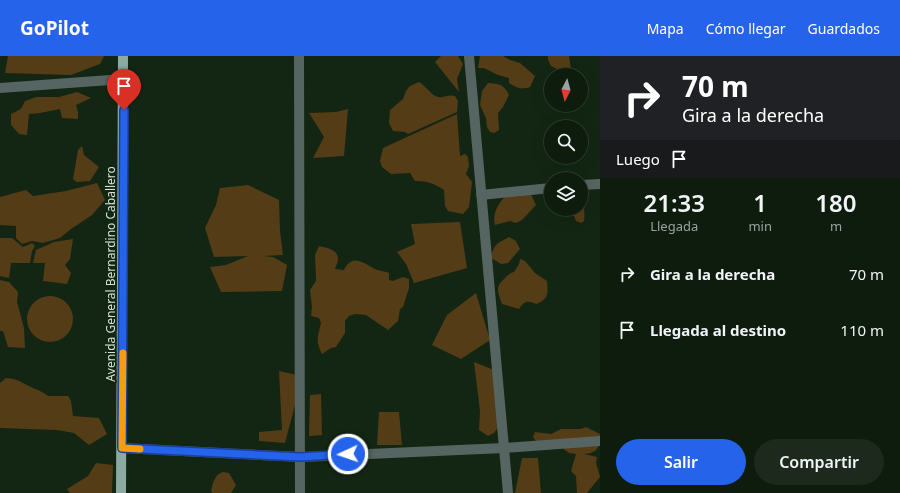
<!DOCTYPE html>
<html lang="es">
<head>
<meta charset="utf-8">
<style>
  body { margin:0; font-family:"Noto Sans",sans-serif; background:#1c291c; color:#f1f3f6; height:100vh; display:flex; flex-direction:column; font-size:15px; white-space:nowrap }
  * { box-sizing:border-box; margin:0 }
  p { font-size:13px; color:#9ba19e }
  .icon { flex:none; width:22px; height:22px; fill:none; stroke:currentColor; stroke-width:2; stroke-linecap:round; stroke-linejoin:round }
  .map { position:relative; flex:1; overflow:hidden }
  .panel { display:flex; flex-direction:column; background:#0e1c0e; width:300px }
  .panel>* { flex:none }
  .banner { background:#202124; color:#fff; overflow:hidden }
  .needle { width:26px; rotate:186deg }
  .tools { position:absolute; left:544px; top:12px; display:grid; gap:8px }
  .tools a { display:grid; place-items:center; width:44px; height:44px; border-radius:50%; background:#0e1c0e; box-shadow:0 4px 16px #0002,0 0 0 1px #2e3a2e; font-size:20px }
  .pin { position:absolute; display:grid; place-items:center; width:34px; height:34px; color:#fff; margin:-41px -17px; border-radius:50% 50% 50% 0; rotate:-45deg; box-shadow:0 0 4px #0007 }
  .pin .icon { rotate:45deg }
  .me { position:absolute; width:44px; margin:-22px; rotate:267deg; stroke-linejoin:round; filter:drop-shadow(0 0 3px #0008) }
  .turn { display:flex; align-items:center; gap:14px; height:84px; padding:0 16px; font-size:18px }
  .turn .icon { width:52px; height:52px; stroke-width:2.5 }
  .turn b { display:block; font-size:28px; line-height:34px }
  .then { display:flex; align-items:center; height:38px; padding:0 16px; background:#0003; gap:8px; font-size:15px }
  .eta { display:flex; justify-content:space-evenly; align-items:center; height:68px; text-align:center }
  .eta b { font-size:24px; font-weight:600; line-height:28px }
  .action { display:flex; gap:8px; margin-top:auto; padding:8px 16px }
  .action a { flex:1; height:46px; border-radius:24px; background:#2563eb; color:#fff; font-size:16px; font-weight:600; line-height:46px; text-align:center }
  .action a+a { background:#1c291c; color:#f1f3f6 }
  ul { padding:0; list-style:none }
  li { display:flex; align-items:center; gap:12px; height:56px; padding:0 16px }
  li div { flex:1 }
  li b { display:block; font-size:15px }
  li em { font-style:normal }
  header { display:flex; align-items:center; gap:24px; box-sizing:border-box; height:56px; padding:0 20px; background:#2563eb; color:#fff }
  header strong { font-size:19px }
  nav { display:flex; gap:22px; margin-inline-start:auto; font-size:14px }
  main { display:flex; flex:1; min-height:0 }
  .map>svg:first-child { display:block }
  .green { fill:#543c17 }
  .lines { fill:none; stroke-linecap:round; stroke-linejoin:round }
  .minor { stroke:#566561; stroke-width:10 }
  .primary { stroke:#8aaaa2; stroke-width:10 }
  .route-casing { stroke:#184099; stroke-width:10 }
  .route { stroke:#2563eb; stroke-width:7 }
  .slow { stroke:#f59e0b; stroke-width:7 }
  .labels { text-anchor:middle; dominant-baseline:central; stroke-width:3.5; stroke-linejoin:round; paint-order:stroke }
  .street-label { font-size:12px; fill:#d5e2d5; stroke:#132613 }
</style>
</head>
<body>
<header>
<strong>GoPilot</strong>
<nav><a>Mapa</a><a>Cómo llegar</a><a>Guardados</a></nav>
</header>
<main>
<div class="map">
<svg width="600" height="437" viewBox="0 0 600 437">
  <rect width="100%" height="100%" fill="#132613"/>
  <path class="green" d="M 8,0 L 104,0 L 100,8 L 71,19 L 5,17 Z
    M 441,0 L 458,0 L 463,8 L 457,23 L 459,36 L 435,6 Z
    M 480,0 L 503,0 L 510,4 L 520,7 L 535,20 L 530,31 C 521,34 517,32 509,27 L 509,22 L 498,19 L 484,12 L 478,12 Z
    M 548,0 L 569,0 L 571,13 L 563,16 L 551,10 L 548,4 Z
    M 419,26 C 426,30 431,39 438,41 C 444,42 449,38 455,40 L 458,45 L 457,56 L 408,78 L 405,76 L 393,75 L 389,67 L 390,54 L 403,43 L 406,35 L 410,30 Z
    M 488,27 C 499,28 504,28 509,39 L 503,51 L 498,57 L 499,74 L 494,77 L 490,76 L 487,71 L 486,62 L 480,49 L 482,35 Z
    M 77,36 L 91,42 L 76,49 L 78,56 L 78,63 L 62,62 L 60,53 L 40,57 L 29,58 L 27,79 L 19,78 L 11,69 L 11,58 L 21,53 L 25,45 L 36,41 L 59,41 Z
    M 348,53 L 344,100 L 313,102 L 324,81 L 309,57 L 336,56 Z
    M 457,58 L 460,100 L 465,98 L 468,101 L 469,110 L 466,118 L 472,126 L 469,151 L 463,158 L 448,155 L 445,150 L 444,134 C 433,127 428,125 415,125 L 410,117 L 391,118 L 382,111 L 380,105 L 383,92 Z
    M 82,90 L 84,99 L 99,111 L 90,125 L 77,126 L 73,123 L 78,94 Z
    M 97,127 L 105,144 L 92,159 L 71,173 L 60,182 L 43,187 L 32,185 L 22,188 L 16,182 L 16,170 L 0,169 L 0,141 L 26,134 L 33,140 L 66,135 Z
    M 248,129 L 279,144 L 280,175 L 283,199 L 263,200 L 273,201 L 287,209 L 282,235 L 221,236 L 210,211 L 226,209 L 248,200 L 214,201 L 205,172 L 216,149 L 220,132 Z
    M 531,138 L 536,149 L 522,164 L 516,167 L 510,165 L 495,169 C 492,157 498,149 505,140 Z
    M 583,139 C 584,145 585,159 584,165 L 581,167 L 576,165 L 574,160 L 567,157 L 566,153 L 581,153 L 581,140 Z
    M 460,166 L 467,212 L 414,227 L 406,208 L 397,196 L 415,188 L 411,168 Z
    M 509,181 L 516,185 L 520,193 L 508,207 L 501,208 L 491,202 C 493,188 498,187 509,181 Z
    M 0,182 L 12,182 L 23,191 L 32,187 L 35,190 L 32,195 L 30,207 L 11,207 L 9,222 L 0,220 Z
    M 73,183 L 70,203 L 65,209 L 71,217 L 67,228 L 43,225 L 45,207 L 33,207 L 36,194 L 54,186 Z
    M 319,190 C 327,192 338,193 338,203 C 338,206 336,210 335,213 L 344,214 C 352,198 362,206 373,212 C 378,215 384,215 389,217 L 389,224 L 393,225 L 403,221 L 409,223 L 409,232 L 403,251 L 400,253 L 398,265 L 388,274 L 366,259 L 355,258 L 349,260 L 345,265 L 345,277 L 336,291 L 331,292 L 322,298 C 315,285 318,280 321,267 L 319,262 L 311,260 L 312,251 L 310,234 L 316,225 L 315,199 Z
    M 520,203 L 525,205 L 535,217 L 547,225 C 548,237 549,243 536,248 C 527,244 524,245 519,253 L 502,248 C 497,234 495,231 506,221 C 509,218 510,217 514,216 L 519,208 Z
    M 0,224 L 9,226 L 18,236 L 17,246 L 24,272 L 25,292 L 8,291 L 3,275 L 0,275 Z
    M 476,237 L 490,284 L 461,303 L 432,289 L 447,259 Z
    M27 263a23 23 0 1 1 46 0a23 23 0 1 1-46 0Z
    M 474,306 L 494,314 L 499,370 L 494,377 L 488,380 L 479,374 L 480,355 Z
    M 279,315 L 297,319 L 296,345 L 285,387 L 259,385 L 259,376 L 282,374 Z
    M 6,322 C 19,323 20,326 31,331 C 37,334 42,335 48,340 L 68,340 L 71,345 L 73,360 L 99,362 L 107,378 L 89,389 L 74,377 L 57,374 L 0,372 L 0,327 Z
    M 321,338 L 322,379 L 309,380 L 310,339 Z
    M 379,356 L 399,356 L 402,389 L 377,389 Z
    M 586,371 L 600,378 C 600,391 598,397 584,398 L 597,401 L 596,407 L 600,421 L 587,437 L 577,437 L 576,420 L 571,415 L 576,398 L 569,397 L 553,385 L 536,385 L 533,381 L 535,376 L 551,378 L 561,373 L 581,373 Z
    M 522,402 L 538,402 L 541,437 L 515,437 Z
    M 96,407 L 113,409 L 112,437 L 70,437 L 67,433 L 88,420 Z
    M 223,416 L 229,417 L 236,429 L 231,437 L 212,437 L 211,435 C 213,427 214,419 223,416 Z"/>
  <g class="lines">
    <path class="minor" d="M 299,0 L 300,437
      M 469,0 L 508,437
      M 0,32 L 124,23
      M 581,129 L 600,128
      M 481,139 L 551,132
      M 122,392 L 301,401 L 504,392 L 600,385"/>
    <path class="primary" d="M 121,437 L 123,0"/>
  </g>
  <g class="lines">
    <defs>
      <path id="route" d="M 124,54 L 122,392 L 301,401 L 348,398"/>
    </defs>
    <use href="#route" class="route-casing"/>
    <use href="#route" class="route"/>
    <path class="slow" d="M 123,297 L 122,392 L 140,393"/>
  </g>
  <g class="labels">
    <g class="street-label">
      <text transform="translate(110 218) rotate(-90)">Avenida General Bernardino Caballero</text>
    </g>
  </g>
</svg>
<div class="tools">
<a><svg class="needle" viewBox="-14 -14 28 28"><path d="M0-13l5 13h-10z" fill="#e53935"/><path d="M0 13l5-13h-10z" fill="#9ba19e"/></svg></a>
<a><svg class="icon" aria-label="search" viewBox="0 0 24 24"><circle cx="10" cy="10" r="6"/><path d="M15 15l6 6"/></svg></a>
<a><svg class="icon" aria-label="layers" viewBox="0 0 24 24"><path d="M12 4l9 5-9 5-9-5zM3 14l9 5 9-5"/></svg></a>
</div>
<div class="pin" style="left:124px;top:54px;background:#d93025"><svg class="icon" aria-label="arrive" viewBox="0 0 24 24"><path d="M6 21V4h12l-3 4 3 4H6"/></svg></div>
<svg class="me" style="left:348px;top:398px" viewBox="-20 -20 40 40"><circle r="17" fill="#2563eb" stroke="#fff" stroke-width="3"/><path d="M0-11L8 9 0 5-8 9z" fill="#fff"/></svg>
</div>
<section class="panel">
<div class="banner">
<div class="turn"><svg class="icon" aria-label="right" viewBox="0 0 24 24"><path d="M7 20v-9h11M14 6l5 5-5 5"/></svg><div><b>70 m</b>Gira a la derecha</div></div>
<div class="then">Luego<svg class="icon" aria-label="arrive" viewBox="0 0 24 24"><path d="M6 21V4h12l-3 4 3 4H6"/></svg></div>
</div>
<div class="eta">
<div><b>21:33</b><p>Llegada</p></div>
<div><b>1</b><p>min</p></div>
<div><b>180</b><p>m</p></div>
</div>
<ul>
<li><svg class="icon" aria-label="right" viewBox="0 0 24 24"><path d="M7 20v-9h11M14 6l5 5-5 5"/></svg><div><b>Gira a la derecha</b></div><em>70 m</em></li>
<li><svg class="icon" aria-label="arrive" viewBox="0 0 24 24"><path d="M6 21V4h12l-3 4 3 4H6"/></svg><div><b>Llegada al destino</b></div><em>110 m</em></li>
</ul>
<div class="action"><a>Salir</a><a>Compartir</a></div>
</section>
</main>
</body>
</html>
